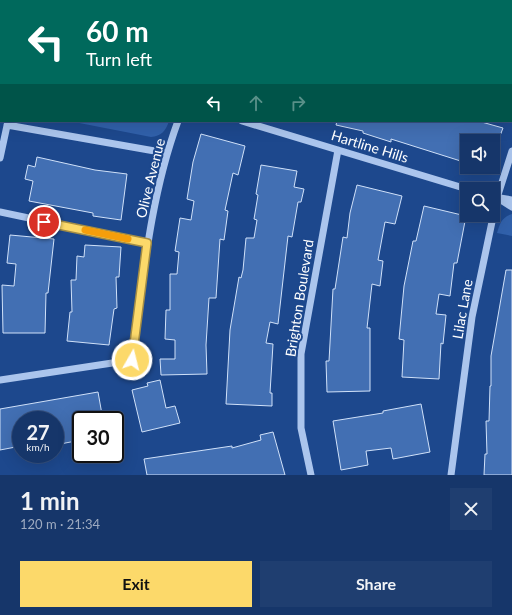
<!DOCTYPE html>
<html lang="en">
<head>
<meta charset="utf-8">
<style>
  body { margin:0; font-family:Lato,sans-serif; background:#1f3e70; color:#f1f3f6; height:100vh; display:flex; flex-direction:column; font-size:15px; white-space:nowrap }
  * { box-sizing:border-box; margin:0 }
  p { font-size:13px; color:#9eabc1 }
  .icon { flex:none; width:22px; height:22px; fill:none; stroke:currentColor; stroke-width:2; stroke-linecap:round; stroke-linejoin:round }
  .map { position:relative; height:475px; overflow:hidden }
  .details { display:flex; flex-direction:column; background:#16366a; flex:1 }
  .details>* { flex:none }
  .top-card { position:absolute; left:0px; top:0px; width:512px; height:122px; box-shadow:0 4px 16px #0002,0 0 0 1px #35507e; background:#00695c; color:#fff; overflow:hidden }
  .controls { position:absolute; left:460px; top:134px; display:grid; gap:8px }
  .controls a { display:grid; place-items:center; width:40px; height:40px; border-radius:0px; background:#16366a; box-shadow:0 4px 16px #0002,0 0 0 1px #35507e; font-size:20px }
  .speed { position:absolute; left:12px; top:411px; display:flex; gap:8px; font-size:20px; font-weight:700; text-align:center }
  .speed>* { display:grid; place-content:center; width:52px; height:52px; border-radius:50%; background:#16366a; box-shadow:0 4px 16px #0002,0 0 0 1px #35507e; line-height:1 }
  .speed small { font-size:10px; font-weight:400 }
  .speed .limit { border:2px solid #111; border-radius:6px; background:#fff; color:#111 }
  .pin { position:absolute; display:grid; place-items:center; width:34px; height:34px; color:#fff; margin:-17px; border:2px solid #fff; border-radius:50%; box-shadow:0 1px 4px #0007 }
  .me { position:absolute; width:44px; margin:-22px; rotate:8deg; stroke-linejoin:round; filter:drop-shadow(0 0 3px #0008) }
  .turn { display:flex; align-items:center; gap:14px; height:84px; padding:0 20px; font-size:18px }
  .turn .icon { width:52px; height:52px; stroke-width:2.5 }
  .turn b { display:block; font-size:28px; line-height:34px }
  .lanes { display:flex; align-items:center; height:38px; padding:0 20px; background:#0003; justify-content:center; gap:20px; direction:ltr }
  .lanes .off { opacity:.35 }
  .round { display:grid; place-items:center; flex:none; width:42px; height:42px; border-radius:0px; background:#1f3e70 }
  .overview { display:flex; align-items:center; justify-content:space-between; height:68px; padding:0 20px }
  h1 { font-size:24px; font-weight:700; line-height:30px }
  .primary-button { display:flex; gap:8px; margin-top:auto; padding:8px 20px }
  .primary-button a { flex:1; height:46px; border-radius:0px; background:#fcd96a; color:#111; font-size:16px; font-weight:700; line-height:46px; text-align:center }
  .primary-button a+a { background:#1f3e70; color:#f1f3f6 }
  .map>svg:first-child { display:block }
  .green { fill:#3161ab }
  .building { fill:#426fb3; stroke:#d0e1f9 }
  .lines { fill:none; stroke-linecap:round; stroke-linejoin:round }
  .minor { stroke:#abc5ed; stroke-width:7 }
  .route-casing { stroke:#a48d45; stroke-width:10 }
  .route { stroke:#fcd96a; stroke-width:7 }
  .slow { stroke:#f59e0b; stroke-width:7 }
  .labels { text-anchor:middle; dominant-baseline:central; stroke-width:4; stroke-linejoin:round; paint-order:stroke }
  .street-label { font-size:14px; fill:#fff; stroke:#1d488d }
</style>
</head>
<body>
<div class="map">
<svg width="512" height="475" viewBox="0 0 512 475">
  <rect width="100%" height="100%" fill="#1d488d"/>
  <path class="green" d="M 69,121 L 169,121 C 166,131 161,136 151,137 Z
    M 512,214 L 512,236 L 497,233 C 500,223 502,217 512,214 Z"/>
  <path class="building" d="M 337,121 L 478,121 L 503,128 L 498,141 L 467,141 L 467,163 L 391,139 L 391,142 L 363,133 L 363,131 L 336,125 Z
    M 201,134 L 245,146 L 238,175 L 233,173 L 225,210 L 228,211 L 224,240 L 220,239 L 216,298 L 209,298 L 206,345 L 207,374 L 161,375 L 160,359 L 175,359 L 175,340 L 165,339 L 166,310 L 170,310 L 170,274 L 177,274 L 179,252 L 175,251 L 180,218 L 191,220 L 194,201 L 187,199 L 193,162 Z
    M 37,157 L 95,170 L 127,174 L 121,220 L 93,216 L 93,213 L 29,201 L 33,181 L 25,179 L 28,165 L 35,167 Z
    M 261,165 L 297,171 L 294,187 L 304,189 L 301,202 L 298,202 L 292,237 L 288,236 L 278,324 L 270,322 L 266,343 L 273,344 L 270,393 L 272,393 L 272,406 L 226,404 L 230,330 L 239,277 L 241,278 L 243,270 L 246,238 L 254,238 L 257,220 L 254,219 L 258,195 L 256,194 Z
    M 357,185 L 402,196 L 395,224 L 385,222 L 378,260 L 383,261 L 380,286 L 372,284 L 367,328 L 370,328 L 370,391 L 327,392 L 326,361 L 329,361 L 333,289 L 335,289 L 343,237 L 347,238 L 350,213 Z
    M 424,206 L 466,216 L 457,263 L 454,263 L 450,296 L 439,294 L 436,314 L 446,315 L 443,344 L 441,343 L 439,379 L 402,377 L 404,340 L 399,339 L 404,286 L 413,241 L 416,241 Z
    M 10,235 L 54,239 L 48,293 L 46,293 L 45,333 L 3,333 L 2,285 L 14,286 L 16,264 L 7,263 Z
    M 85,245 L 121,247 L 119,277 L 116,277 L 117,308 L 114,309 L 109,345 L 67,341 L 70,312 L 72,312 L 71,280 L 76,280 L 77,256 L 84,257 Z
    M 506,270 L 512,270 L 512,475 L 484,475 L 485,454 L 487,454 L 486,421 L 489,421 L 490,386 L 491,386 L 491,356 Z
    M 160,380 L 166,408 L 175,406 L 180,423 L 142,432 L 132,390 L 148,386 L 147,383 Z
    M 98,392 L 103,420 L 81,420 L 81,440 L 55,445 L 55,420 L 21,420 L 21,446 L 0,450 L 0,409 Z
    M 421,404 L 430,452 L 393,459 L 391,448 L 366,451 L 368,465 L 341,470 L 333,421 L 383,413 L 383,411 Z
    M 273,432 L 285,475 L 147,475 L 144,459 L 232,446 L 232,448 L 261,440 L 260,435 Z"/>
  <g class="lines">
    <path class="minor" d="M 78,0 L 80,1
      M 252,0 L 253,1
      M 400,0 L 403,1
      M 46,1 L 47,0
      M 511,36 L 512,36
      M 0,50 L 1,50
      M 242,121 L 467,189
      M 7,125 L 166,153
      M 0,158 L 8,121
      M 494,197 L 512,200
      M 501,200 L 512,207
      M 0,212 L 147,243
      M 0,380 L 132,360 C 143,280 150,197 178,121
      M 311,475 L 301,428 L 301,354 L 338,150
      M 451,475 L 472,317 L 497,198 L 512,151"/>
  </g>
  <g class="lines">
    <defs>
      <path id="route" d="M 44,222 L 147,243 L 132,360"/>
    </defs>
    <use href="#route" class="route-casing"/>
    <use href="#route" class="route"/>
    <path class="slow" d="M 85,230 L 128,239"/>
  </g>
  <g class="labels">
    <g class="street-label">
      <text transform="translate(370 146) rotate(17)">Hartline Hills</text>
      <text transform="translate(150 178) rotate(-76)">Olive Avenue</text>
      <text transform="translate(299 298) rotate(-81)">Brighton Boulevard</text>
      <text transform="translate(462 309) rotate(-80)">Lilac Lane</text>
    </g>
  </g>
</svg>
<div class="controls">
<a><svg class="icon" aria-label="sound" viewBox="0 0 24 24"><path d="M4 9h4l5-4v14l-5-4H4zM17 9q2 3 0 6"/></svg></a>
<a><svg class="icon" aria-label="search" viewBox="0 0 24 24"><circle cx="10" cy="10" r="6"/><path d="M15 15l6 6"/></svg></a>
</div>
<div class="speed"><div>27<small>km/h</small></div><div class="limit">30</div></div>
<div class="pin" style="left:44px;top:222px;background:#d93025"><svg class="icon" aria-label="arrive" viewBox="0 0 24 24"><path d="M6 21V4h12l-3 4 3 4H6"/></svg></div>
<svg class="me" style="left:132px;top:360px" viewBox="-20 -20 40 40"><circle r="17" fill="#fcd96a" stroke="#fff" stroke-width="3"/><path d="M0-11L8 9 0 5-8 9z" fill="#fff"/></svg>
<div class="top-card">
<div class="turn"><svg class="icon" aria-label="left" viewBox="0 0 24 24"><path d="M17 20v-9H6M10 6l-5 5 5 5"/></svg><div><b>60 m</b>Turn left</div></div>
<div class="lanes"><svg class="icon" aria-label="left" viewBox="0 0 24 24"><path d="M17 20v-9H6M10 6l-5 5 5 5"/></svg><svg class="icon off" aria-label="ahead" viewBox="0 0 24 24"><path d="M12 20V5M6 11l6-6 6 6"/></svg><svg class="icon off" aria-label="right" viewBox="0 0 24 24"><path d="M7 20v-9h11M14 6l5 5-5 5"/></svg></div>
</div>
</div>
<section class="details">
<div class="overview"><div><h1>1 min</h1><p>120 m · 21:34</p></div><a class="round"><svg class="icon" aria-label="close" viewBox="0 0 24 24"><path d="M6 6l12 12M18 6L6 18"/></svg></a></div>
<div class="primary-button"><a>Exit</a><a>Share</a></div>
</section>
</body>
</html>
